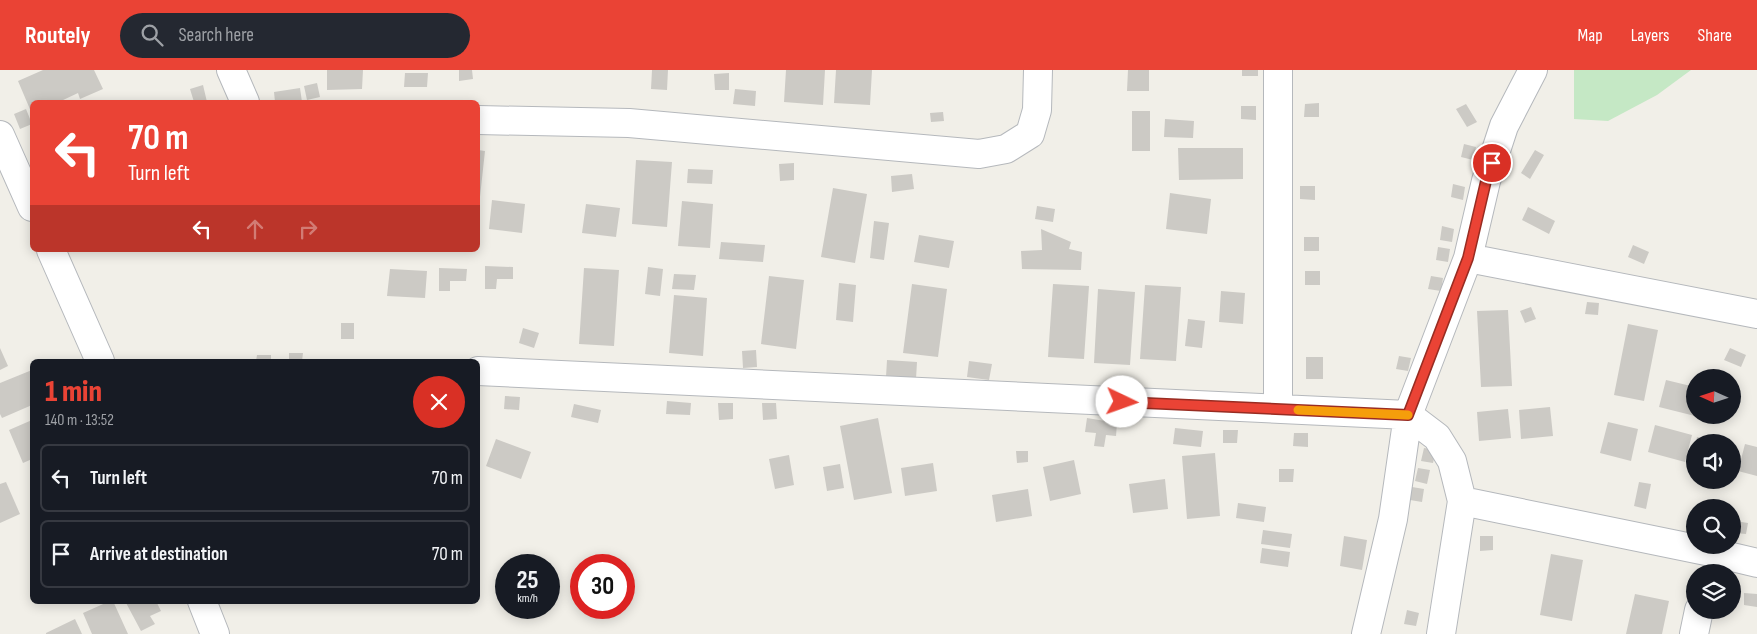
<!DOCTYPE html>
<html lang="en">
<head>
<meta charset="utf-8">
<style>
  body { margin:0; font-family:"Sofia Sans Condensed",sans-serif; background:#242831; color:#f1f3f6; height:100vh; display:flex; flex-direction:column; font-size:19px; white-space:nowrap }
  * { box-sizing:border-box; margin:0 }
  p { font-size:16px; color:#9ea1a6 }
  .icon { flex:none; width:28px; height:28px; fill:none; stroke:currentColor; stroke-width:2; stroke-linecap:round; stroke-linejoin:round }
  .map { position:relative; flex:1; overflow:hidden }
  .details { position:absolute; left:30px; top:289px; width:450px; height:245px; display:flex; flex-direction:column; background:#171b24; border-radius:8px; box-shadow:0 2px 12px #0003 }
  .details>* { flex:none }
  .hud { position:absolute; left:30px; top:30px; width:450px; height:152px; border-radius:8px; box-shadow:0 2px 12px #0003; background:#ea4335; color:#fff; overflow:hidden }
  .needle { width:32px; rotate:273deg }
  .tools { position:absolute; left:1686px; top:299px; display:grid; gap:10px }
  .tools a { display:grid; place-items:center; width:55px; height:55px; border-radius:50%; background:#171b24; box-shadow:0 2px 12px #0003; font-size:25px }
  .speed { position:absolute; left:495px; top:484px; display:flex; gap:10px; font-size:25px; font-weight:700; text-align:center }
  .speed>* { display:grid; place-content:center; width:65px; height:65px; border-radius:50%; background:#171b24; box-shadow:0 2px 12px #0003; line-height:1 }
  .speed small { font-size:12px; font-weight:400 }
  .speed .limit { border:8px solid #d22; background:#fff; color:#111 }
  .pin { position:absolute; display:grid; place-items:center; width:42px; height:42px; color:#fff; margin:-21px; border:2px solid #fff; border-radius:50%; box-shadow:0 1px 5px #0007 }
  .me { position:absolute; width:55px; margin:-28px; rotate:93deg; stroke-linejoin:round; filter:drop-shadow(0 0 4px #0008) }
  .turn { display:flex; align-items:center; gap:18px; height:105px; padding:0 15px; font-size:22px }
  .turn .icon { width:65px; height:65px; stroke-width:2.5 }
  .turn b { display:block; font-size:35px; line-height:42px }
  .lanes { display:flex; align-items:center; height:48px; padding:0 15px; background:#0003; justify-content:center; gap:25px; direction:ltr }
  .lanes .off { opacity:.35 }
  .round { display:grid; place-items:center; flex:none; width:52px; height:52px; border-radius:26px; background:#242831 }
  .overview { display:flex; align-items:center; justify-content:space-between; height:85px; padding:0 15px }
  h1 { font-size:30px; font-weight:800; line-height:38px; color:#ea4335 }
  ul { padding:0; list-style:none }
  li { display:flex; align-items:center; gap:15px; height:68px; margin:0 10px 8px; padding:0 5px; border:2px solid #363941; border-radius:8px }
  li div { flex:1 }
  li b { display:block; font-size:19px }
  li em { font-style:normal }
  header { display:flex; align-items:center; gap:30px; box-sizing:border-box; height:70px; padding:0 25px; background:#ea4335; color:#fff }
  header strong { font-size:24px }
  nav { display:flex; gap:28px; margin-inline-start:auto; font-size:18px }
  .search { width:350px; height:45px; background:#242831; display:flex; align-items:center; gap:12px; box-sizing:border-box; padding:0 18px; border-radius:28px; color:#9ea1a6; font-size:19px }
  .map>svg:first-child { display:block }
  .green { fill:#c5e8c5 }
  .building { fill:#cccac5 }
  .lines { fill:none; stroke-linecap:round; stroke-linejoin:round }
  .minor-casing { stroke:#b5b8bc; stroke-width:30 }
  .minor { stroke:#fff; stroke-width:28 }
  .route-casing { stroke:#982c22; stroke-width:12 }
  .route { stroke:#ea4335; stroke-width:9 }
  .slow { stroke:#f59e0b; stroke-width:9 }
</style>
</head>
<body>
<header>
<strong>Routely</strong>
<div class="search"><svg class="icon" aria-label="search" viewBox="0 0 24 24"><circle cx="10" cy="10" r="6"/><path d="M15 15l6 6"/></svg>Search here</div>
<nav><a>Map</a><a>Layers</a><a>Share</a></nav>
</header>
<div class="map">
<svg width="1757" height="564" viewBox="0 0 1757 564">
  <rect width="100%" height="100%" fill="#f1efe8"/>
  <path class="green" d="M 1574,0 L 1691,0 L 1657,25 L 1608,51 L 1574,49 Z"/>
  <path class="building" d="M 43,0 L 94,0 L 103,19 L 80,29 L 78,23 L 61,31 L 62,32 L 32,32 L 32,44 L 18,11 Z
    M 327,0 L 363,0 L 362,19 L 327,20 Z
    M 459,0 L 472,0 L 473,9 L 459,11 Z
    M 652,0 L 668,0 L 667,20 L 651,19 Z
    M 786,0 L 825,0 L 823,35 L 784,32 Z
    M 836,0 L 872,0 L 870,35 L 834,33 Z
    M 1128,0 L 1149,0 L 1149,21 L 1127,21 Z
    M 1242,0 L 1258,0 L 1258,6 L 1242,6 Z
    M 405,3 L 428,3 L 427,17 L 404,17 Z
    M 729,3 L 729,20 L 715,20 L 714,4 Z
    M 317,13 L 320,27 L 307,30 L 304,16 Z
    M 203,15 L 207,32 L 194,32 L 190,19 Z
    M 300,18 L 302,32 L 275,32 L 274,22 Z
    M 735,19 L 756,21 L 755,36 L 733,34 Z
    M 1319,33 L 1319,47 L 1304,47 L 1305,34 Z
    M 1466,34 L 1477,52 L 1467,57 L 1456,39 Z
    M 1241,36 L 1256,36 L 1256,50 L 1241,49 Z
    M 26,39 L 32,54 L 20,59 L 14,44 Z
    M 1132,41 L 1150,41 L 1150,81 L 1132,81 Z
    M 943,42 L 944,51 L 931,52 L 930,43 Z
    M 1165,49 L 1194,51 L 1193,68 L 1164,67 Z
    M 1464,74 L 1476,77 L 1473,90 L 1461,87 Z
    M 1178,78 L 1243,78 L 1243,109 L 1179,110 Z
    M 478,80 L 485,81 L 479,136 L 478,136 Z
    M 1535,80 L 1544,85 L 1530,109 L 1521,103 Z
    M 636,90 L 672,92 L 667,157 L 632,154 Z
    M 794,93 L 794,110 L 780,111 L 779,94 Z
    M 688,99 L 713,100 L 712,114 L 687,113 Z
    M 912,104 L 914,119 L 892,122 L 891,106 Z
    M 1453,114 L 1465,117 L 1463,130 L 1451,127 Z
    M 1300,116 L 1315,116 L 1315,130 L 1300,129 Z
    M 833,118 L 867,124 L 855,193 L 821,187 Z
    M 1170,123 L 1211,129 L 1207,164 L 1166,159 Z
    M 492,130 L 525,134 L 522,163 L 489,159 Z
    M 682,131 L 713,134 L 710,178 L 678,176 Z
    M 586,134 L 620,138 L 616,167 L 582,163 Z
    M 1037,136 L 1055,139 L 1053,152 L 1035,149 Z
    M 1528,137 L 1555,151 L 1549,164 L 1522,150 Z
    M 874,151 L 889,153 L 884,190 L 870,188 Z
    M 1442,156 L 1454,159 L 1452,172 L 1440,170 Z
    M 1041,159 L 1071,172 L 1069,179 L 1082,182 L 1081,200 L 1022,199 L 1021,181 L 1042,180 Z
    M 919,165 L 954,171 L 949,198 L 914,192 Z
    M 1304,167 L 1319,167 L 1319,181 L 1304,181 Z
    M 721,172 L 765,175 L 763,192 L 719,189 Z
    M 1633,175 L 1649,182 L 1644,194 L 1628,187 Z
    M 1438,177 L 1450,179 L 1448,192 L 1436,190 Z
    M 485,196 L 513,197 L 513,209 L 497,209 L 496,219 L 485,219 Z
    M 648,197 L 663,199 L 660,226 L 645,224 Z
    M 439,198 L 467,199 L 466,211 L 450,211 L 450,221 L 439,221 Z
    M 584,198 L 619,200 L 614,276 L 579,274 Z
    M 390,199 L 427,201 L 425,228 L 387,226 Z
    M 1305,201 L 1320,201 L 1320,215 L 1305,215 Z
    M 674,204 L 696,205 L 694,220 L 672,219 Z
    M 769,206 L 804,210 L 796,279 L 761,274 Z
    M 1431,206 L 1443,208 L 1441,221 L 1428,219 Z
    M 839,213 L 856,215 L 853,252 L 836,250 Z
    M 912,214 L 947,219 L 938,287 L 903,283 Z
    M 1053,214 L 1089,216 L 1084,289 L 1048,287 Z
    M 1145,215 L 1181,217 L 1176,291 L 1140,289 Z
    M 1098,219 L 1135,222 L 1130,295 L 1094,293 Z
    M 1221,221 L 1245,223 L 1243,254 L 1219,252 Z
    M 674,225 L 707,228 L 703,286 L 669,283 Z
    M 1587,232 L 1599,233 L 1598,245 L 1585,244 Z
    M 1531,237 L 1536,249 L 1525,253 L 1520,241 Z
    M 1508,240 L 1512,316 L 1481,317 L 1477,241 Z
    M 1188,249 L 1205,251 L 1202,278 L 1185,276 Z
    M 341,253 L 354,253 L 354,269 L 341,269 Z
    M 1628,254 L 1658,260 L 1644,331 L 1614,325 Z
    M 523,258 L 539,263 L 534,278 L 519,273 Z
    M 0,278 L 8,296 L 0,300 Z
    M 1730,278 L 1746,285 L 1741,297 L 1724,290 Z
    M 756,280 L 757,297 L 743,298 L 742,281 Z
    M 289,283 L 303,283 L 302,291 L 289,291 Z
    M 257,285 L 271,285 L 271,291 L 256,291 Z
    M 1399,286 L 1411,288 L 1408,301 L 1396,299 Z
    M 1306,287 L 1323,287 L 1323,309 L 1306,309 Z
    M 887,290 L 917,292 L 916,309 L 886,307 Z
    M 969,291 L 992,294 L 989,310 L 967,307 Z
    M 32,300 L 32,335 L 2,348 L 0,344 L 0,313 Z
    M 1666,310 L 1695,317 L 1695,346 L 1659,337 Z
    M 505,326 L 520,327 L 519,340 L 504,339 Z
    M 667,331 L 691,333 L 690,345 L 666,344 Z
    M 718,333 L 733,333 L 733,349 L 719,350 Z
    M 762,333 L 776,333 L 777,349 L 763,350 Z
    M 574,334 L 601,340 L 598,353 L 571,347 Z
    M 1550,337 L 1553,366 L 1521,369 L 1519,340 Z
    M 1508,339 L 1511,368 L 1479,371 L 1477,342 Z
    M 878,348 L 892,423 L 854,430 L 840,356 Z
    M 1087,348 L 1117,353 L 1116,366 L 1106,365 L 1104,377 L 1094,376 L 1096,363 L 1085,362 Z
    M 32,350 L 32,389 L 23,393 L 9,360 Z
    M 1608,352 L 1638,359 L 1631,391 L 1600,383 Z
    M 1655,355 L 1692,365 L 1685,392 L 1648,382 Z
    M 1175,358 L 1203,361 L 1201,377 L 1173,374 Z
    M 1223,360 L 1238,360 L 1237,373 L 1223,373 Z
    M 1294,363 L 1308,363 L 1308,377 L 1293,376 Z
    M 1697,367 L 1719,372 L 1696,372 Z
    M 496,369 L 531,382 L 521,409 L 486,396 Z
    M 1745,374 L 1757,377 L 1757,406 L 1738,401 Z
    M 1424,378 L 1436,380 L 1433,393 L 1421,391 Z
    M 1016,381 L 1028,381 L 1028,392 L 1017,393 Z
    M 1215,383 L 1220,446 L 1187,449 L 1182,386 Z
    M 789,385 L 794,415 L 775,419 L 769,389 Z
    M 1074,390 L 1081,424 L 1050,431 L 1043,397 Z
    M 933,393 L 937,421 L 905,426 L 901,398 Z
    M 840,394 L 844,418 L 827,421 L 823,397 Z
    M 1418,398 L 1430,400 L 1427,414 L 1415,411 Z
    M 1279,399 L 1294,399 L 1293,412 L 1279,412 Z
    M 1165,409 L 1168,439 L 1133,443 L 1129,414 Z
    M 6,412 L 20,444 L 0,453 L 0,414 Z
    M 1639,412 L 1651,414 L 1646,439 L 1634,436 Z
    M 1412,417 L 1424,419 L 1422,432 L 1410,430 Z
    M 1028,419 L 1032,446 L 996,452 L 992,425 Z
    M 1238,433 L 1266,437 L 1264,452 L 1236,448 Z
    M 1735,451 L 1748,453 L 1746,464 L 1734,463 Z
    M 1263,460 L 1292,464 L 1290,478 L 1261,474 Z
    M 1344,466 L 1367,470 L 1362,500 L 1340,496 Z
    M 1480,466 L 1493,466 L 1493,480 L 1480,481 Z
    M 1262,478 L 1290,482 L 1288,497 L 1260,493 Z
    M 1551,484 L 1583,490 L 1572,551 L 1540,545 Z
    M 1744,523 L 1757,524 L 1757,537 L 1744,535 Z
    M 1635,524 L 1669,531 L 1662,564 L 1626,564 Z
    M 110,531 L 113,531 L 128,564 L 92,564 L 83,543 Z
    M 125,531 L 156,531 L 161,541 L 150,546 L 155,554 L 141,561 Z
    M 1407,540 L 1419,543 L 1416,556 L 1404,554 Z
    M 75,549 L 82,564 L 46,564 L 46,563 Z"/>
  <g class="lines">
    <defs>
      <path id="minor" d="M 231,0 L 245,32
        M 478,50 L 629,53 L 979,84 L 1006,79 L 1030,64 L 1037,40 L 1038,0
        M 0,65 L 32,137
        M 51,180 L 100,291
        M 1468,188 L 1757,244
        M 478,301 L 1408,345 L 1437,367 L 1452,391 L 1462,431 L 1711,482 L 1757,493
        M 1278,339 L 1278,0
        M 202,531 L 215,564
        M 1366,564 L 1393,449 L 1408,345 L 1468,188 L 1486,111 L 1504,56 L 1533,0
        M 1441,564 L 1462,431
        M 1694,564 L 1699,540"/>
    </defs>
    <use href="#minor" class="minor-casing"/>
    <use href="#minor" class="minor"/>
  </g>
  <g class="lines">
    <defs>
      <path id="route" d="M 1122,332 L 1408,345 L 1468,188 L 1486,111 L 1492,93"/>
    </defs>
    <use href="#route" class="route-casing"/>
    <use href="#route" class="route"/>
    <path class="slow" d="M 1298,340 L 1408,345"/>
  </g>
</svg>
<div class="tools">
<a><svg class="needle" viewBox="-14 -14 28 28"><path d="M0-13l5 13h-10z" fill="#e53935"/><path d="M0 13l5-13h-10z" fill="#9ea1a6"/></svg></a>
<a><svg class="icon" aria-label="sound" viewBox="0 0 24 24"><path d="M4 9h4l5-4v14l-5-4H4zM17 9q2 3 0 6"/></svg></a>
<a><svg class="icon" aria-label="search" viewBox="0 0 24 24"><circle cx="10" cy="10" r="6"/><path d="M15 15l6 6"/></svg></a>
<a><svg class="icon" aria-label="layers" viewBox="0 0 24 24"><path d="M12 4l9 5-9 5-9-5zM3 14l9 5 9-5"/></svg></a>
</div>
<div class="speed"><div>25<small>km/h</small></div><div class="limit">30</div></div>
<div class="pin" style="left:1492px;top:93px;background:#d93025"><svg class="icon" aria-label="arrive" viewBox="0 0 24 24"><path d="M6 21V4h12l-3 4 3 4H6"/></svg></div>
<svg class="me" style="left:1122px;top:332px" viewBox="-20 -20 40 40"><circle r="19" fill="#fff"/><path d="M0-13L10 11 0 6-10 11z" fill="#ea4335"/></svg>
<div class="hud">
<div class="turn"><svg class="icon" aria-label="left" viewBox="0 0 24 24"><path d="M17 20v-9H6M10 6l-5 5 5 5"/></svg><div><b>70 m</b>Turn left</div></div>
<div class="lanes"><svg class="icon" aria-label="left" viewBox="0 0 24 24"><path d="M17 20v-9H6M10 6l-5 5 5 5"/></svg><svg class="icon off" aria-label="ahead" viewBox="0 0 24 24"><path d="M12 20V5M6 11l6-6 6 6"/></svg><svg class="icon off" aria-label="right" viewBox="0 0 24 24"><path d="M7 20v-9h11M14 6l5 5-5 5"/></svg></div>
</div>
<section class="details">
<div class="overview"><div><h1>1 min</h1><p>140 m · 13:52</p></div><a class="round" style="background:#d93025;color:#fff"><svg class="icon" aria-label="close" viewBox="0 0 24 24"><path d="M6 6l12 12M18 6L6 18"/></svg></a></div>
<ul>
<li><svg class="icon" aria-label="left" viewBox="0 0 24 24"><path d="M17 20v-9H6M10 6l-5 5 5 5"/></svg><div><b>Turn left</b></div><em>70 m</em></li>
<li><svg class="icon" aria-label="arrive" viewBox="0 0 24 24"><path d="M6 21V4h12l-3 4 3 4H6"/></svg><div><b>Arrive at destination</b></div><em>70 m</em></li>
</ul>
</section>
</div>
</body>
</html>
